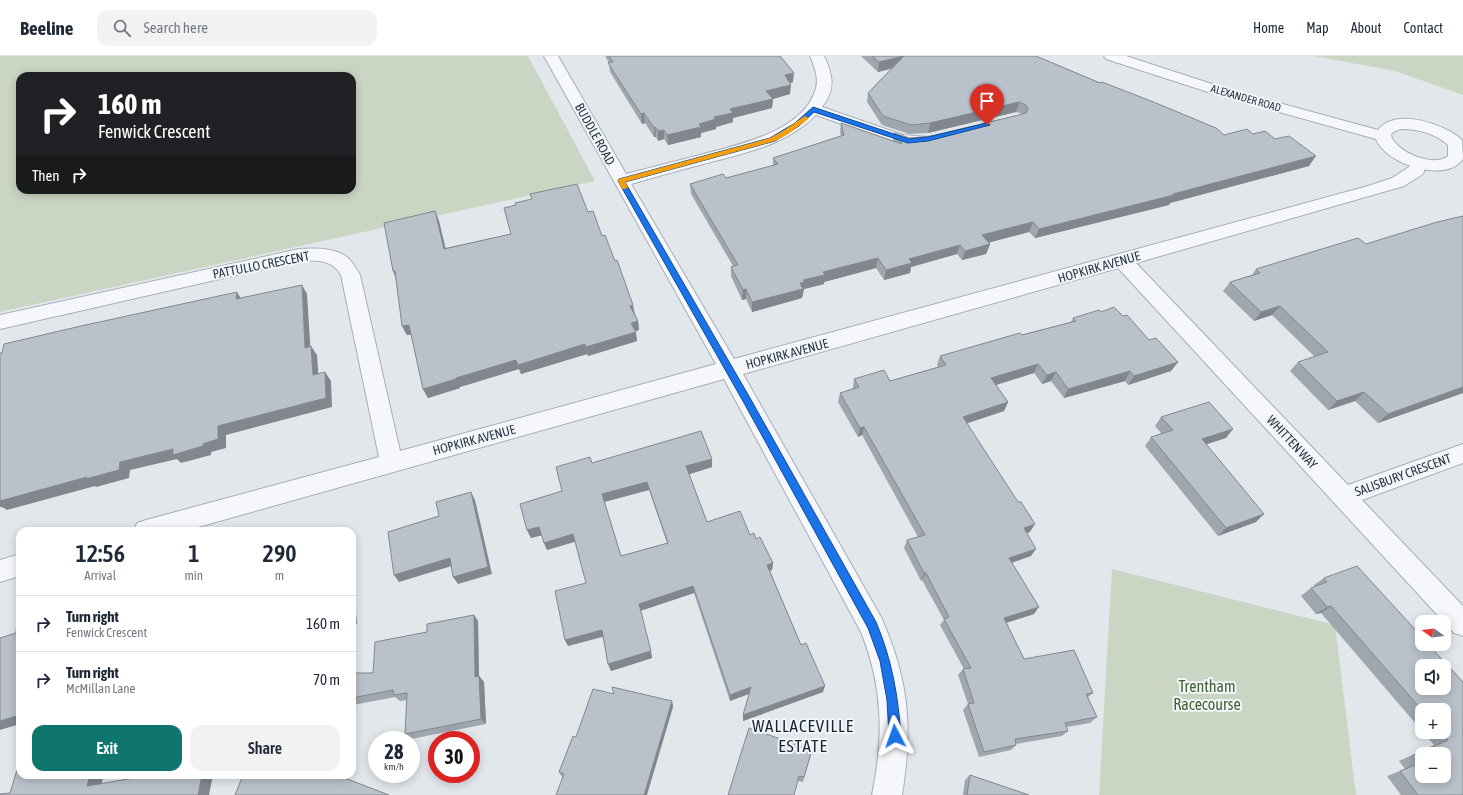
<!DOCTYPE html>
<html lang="en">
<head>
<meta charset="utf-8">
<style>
  body { margin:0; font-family:"Asap Condensed",sans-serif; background:#f2f2f3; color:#1f2937; height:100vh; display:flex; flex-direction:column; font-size:15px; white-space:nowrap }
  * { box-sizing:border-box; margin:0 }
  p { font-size:13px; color:#747a83 }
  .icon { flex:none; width:22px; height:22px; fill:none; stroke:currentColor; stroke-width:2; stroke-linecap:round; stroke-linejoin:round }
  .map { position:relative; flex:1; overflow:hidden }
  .drawer { position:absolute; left:16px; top:471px; width:340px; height:252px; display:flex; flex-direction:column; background:#fff; border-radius:12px; box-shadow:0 2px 10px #0003 }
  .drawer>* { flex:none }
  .hud { position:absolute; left:16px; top:16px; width:340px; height:122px; border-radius:12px; box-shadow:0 2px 10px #0003; background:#202124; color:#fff; overflow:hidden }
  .needle { width:26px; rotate:284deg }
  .fabs { position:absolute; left:1415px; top:559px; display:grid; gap:8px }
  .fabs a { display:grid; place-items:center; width:36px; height:36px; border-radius:8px; background:#fff; box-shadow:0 2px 10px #0003; font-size:20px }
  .speed { position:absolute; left:368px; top:675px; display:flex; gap:8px; font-size:20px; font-weight:700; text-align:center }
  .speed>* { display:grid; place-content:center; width:52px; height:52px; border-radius:50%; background:#fff; box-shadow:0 2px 10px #0003; line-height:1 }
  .speed small { font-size:10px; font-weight:400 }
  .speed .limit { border:6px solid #d22; background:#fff; color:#111 }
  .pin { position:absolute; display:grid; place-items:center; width:34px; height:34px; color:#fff; margin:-41px -17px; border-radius:50% 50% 50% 0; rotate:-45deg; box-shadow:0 0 4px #0007 }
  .pin .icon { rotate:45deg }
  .me { position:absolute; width:44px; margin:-22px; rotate:356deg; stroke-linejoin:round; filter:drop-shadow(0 0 3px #0008) }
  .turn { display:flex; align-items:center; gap:14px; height:84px; padding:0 16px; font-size:18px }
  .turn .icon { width:52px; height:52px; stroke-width:2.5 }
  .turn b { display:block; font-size:28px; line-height:34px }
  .then { display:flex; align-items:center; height:38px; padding:0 16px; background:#0003; gap:8px; font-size:15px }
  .eta { display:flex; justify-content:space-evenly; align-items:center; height:68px; text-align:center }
  .eta b { font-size:24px; font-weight:600; line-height:28px }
  .primary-button { display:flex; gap:8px; margin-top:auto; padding:8px 16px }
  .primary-button a { flex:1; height:46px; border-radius:12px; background:#0f766e; color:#fff; font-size:16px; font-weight:600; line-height:46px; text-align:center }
  .primary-button a+a { background:#f2f2f3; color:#1f2937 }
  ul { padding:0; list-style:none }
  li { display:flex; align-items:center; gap:12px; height:56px; padding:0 16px; border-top:1px solid #e0e1e3 }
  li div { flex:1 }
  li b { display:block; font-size:15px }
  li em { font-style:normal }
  header { display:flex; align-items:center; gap:24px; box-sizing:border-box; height:56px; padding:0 20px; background:#fff; border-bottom:1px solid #e0e1e3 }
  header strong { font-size:19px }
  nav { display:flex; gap:22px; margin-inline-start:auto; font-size:14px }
  .search { width:280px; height:36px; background:#f2f2f3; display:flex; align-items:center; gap:10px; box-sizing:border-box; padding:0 14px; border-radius:12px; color:#747a83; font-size:15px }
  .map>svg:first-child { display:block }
  .green { fill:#cad6c3; fill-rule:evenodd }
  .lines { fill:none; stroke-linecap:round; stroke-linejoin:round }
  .minor-casing { stroke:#a7aeb7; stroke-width:2 }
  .tertiary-casing { stroke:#a7aeb7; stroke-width:2 }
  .minor { fill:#f6f7fa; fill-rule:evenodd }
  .tertiary { fill:#f6f7fa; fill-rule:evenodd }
  .wall { fill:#9fa6ae; fill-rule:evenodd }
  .shaded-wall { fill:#82878d }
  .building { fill:#b9c1ca; stroke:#82878d; fill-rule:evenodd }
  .route { fill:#1a73e8; stroke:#114b97 }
  .slow { fill:#f59e0b }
  .labels { text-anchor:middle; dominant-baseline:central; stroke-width:4; stroke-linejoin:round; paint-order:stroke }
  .far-street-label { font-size:11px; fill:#293646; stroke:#f2f6f9 }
  .street-label { font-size:13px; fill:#293646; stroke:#f2f6f9 }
  .near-park-label { font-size:16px; fill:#426335; stroke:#f2f6f9 }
  .near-neighbourhood-label { font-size:17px; letter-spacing:1px; fill:#1b2736; stroke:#f2f6f9 }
</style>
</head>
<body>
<header>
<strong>Beeline</strong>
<div class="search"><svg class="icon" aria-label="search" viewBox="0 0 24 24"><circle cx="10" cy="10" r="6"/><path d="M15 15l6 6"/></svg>Search here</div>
<nav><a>Home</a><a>Map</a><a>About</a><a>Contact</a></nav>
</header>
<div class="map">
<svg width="1463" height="739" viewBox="0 0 1463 739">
  <rect width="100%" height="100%" fill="#e2e7ec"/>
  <path class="green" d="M 0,0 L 528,0 L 595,125 L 0,256 ZM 20,20 L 352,20 L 352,134 L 20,134 Z
    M 1314,0 L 1463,0 L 1463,39 L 1395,15 Z
    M 1112,513 L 1335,569 L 1356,739 L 1099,739 Z"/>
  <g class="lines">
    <defs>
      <path id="minor" d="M 544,0 L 558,0 L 626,118 C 649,112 673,106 696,100 C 735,89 804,77 816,32 C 819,21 814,10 810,0 L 824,0 C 833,19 836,33 822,51 L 903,79 L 928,81 L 930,84 L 928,87 L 908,90 L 893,86 L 816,59 C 787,88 749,96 711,106 C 684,113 658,120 631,128 L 734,303 L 1368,130 L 1392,122 L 1409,111 L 1413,103 L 1419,102 L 1425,103 L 1427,107 L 1423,118 L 1404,130 L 1136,207 L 1348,429 L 1463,388 L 1463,407 L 1362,444 L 1463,550 L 1463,580 L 1454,577 L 1118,212 L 743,318 L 881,561 C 909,624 913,671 902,739 L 872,739 C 884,681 883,631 861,576 L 724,323 L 184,475 L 134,475 L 137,467 L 146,464 L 379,401 L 341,219 C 332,203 315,204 299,205 L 0,273 L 0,259 L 299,193 C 315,192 340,191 351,205 C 354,209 357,214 360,219 L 400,395 L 716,308 Z
        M 20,498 L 20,520 L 0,526 L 0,504 Z"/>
      <path id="tertiary" d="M 1104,0 L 1126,0 L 1221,31 L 1378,74 C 1395,51 1445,68 1462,84 L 1463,103 C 1446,128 1385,108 1376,83 L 1211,37 L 1106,3 ZM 1401,73 C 1418,73 1435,77 1448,89 L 1448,100 C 1434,112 1395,96 1391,79 L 1393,76 Z"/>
    </defs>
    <use href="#minor" class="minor-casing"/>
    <use href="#tertiary" class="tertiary-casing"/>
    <use href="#minor" class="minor"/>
    <use href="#tertiary" class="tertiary"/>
  </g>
  <path class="wall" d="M 605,0 L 780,0 L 793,26 L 790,27 L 790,38 L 773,43 L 772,52 L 733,62 L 733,66 L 716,71 L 716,73 L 701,77 L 701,81 L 668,89 L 664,83 L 658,85 L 656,81 L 654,81 L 645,67 L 642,68 L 610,16 L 609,7 Z
    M 861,0 L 1036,0 L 1224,79 L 1253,78 L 1275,83 L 1309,110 L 1170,147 L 1169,149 L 1035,182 L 1029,176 L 988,187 L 990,188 L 986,198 L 962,204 L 957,198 L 911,211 L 910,217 L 884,224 L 876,212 L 824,226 L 824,228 L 804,233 L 802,242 L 752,256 L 746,243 L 742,244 L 731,220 L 731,211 L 733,210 L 691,138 L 690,128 L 726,122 L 773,110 L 773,102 L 841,80 L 840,76 L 841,67 L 893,85 L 894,77 L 910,82 L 931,80 L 1022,58 L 1016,56 L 928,77 L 909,78 L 882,69 L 867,46 L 868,37 L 892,12 L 878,16 Z
    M 530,138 L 588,156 L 602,180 L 635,258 L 638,265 L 639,274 L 635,275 L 637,285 L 588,300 L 587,298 L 521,318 L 519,313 L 460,331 L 460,332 L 428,342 L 423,333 L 411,279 L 407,279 L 402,270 L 396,223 L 393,215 L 435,155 L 439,165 L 445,192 L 511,178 L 516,149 L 532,143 Z
    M 1256,213 L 1463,337 L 1378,367 L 1355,345 L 1328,354 L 1290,315 L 1298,306 L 1315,301 L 1272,259 L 1254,265 L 1223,235 L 1230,226 L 1252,219 Z
    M 1101,256 L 1123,260 L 1149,284 L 1178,306 L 1171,315 L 1128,329 L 1125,325 L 1064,342 L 1051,325 L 1042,328 L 1034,317 L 995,329 L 1008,346 L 1004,355 L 967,367 L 1030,476 L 1027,477 L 1031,500 L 1012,507 L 1034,558 L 1006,567 L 1024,603 L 1093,637 L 1088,641 L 1097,661 L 1090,667 L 1067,671 L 1068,675 L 1062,680 L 1016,688 L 1016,689 L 1011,694 L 979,701 L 963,654 L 968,648 L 958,619 L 963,613 L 964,613 L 940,569 L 944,564 L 922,524 L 921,525 L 904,492 L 907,484 L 918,481 L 862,379 L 858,381 L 838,346 L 840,337 L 853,333 L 853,332 L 854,323 L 890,325 L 938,311 L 937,309 L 940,300 L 1071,266 L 1073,262 Z
    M 1161,361 L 1226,382 L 1206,388 L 1256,466 L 1218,480 L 1145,390 L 1151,381 L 1162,378 L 1155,370 Z
    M 712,403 L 712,411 L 689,418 L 707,466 L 750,479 L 756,483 L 773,507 L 772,514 L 770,515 L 801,589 L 823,636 L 743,665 L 749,638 L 730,645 L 694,537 L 640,555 L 652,602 L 611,615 L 608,608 L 603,581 L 568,590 L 565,584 L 586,527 L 575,486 L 547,494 L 544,487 L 542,479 L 531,482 L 527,474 L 562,435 L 592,407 ZM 649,434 L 667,487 L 621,500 L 604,446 Z
    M 1324,522 L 1422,581 L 1463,739 L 1401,739 L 1387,720 L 1405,713 L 1399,705 L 1434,689 L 1423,676 L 1444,676 L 1422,654 L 1422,675 L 1321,557 L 1316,558 L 1301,540 L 1311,532 L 1315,531 L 1314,529 Z
    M 474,559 L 478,565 L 479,620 L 484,626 L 486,668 L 411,683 L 405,678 L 407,644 L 400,645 L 395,641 L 353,649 L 352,652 L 352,617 L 373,617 L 427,576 Z
    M 614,638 L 672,645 L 673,651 L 563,721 L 562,721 L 559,716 L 576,681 Z
    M 812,694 L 803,726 L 798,725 L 728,739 Z
    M 970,719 L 1029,739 L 963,739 L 965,724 Z"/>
  <path class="shaded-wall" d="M 904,0 L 902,10 L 878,16 L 879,6 Z
    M 794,17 L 793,26 L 785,28 L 785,19 Z
    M 791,29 L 790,38 L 773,43 L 772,52 L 733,62 L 733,66 L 716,71 L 716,73 L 701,77 L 701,81 L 668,89 L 667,79 L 714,61 L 766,35 Z
    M 1019,46 L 1016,56 L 928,77 L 930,67 Z
    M 644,57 L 645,67 L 642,68 L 641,58 Z
    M 655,71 L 656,81 L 654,81 L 654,72 Z
    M 664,74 L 664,83 L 658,85 L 658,75 Z
    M 1316,100 L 1309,110 L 1170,147 L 1169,149 L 1035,182 L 1039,173 Z
    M 435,155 L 439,165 L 448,202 L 444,193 Z
    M 1033,166 L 1029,176 L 979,189 L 982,179 Z
    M 990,188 L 986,198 L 962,204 L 965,195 Z
    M 960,189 L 957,198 L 911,211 L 910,217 L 884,224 L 886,214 L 909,203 Z
    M 878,202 L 876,212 L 824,226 L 824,228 L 804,233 L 802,242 L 752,256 L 752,246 L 800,227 L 803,224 L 823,216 Z
    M 393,215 L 395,215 L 397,225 Z
    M 302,229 L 307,238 L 311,301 L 305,292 Z
    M 746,233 L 746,243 L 742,244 L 743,234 Z
    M 237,236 L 243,246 L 236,243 Z
    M 633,249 L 635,259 L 630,250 Z
    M 1280,250 L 1272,259 L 1254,265 L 1261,256 Z
    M 638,265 L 639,274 L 633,276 L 631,267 Z
    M 409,269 L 413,278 L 407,279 L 402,270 Z
    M 636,276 L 637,285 L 588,300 L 586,291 Z
    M 585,288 L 587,298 L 521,318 L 518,309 Z
    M 311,290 L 317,299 L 319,328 L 313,319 Z
    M 516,304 L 519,313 L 460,331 L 460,332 L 428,342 L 423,333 L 456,322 Z
    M 1178,306 L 1171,315 L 1128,329 L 1134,320 Z
    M 1038,308 L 1034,317 L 987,332 L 991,322 Z
    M 1130,315 L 1125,325 L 1064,342 L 1068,333 Z
    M 325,316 L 331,325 L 332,351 L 226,379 L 226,392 L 211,396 L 211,399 L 181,407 L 177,403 L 130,414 L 129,422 L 96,431 L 95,430 L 7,454 L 2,451 L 0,451 L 0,443 L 87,421 L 120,406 L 173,393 L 203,388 L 218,370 Z
    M 1056,316 L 1051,325 L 1042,328 L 1047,319 Z
    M 1463,331 L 1463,337 L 1378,367 L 1388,358 Z
    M 1364,336 L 1355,345 L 1328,354 L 1337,345 Z
    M 1008,346 L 1004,355 L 959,370 L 963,361 Z
    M 864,371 L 862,379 L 858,381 L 860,372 Z
    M 1233,373 L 1226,382 L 1195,392 L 1202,383 Z
    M 712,403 L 712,411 L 687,419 L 686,410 Z
    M 647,426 L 649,434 L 604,446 L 602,438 Z
    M 471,436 L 475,444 L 492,518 L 458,528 L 453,521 Z
    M 1264,458 L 1256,466 L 1218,480 L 1226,472 Z
    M 1035,468 L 1030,476 L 1019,479 L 1024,472 Z
    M 539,471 L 543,479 L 531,482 L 527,474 Z
    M 573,478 L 576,485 L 547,494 L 544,487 Z
    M 1036,493 L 1031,500 L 1004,509 L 1009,502 Z
    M 450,502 L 455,509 L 399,526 L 394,519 Z
    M 773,507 L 772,514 L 767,516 L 767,509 Z
    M 352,513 L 357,568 L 352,569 Z
    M 924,517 L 926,517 L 922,524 L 921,525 Z
    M 693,530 L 694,537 L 640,555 L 639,548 Z
    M 1331,550 L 1321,557 L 1316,558 L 1327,551 Z
    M 1039,551 L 1034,558 L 999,569 L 1004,562 Z
    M 474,559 L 478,565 L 479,620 L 484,626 L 486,668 L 481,663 L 475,621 Z
    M 602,574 L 604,580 L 568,590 L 565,584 Z
    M 651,595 L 652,602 L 611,615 L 608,608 Z
    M 825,630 L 823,636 L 743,665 L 743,659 Z
    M 751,631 L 751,637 L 730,645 L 730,639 Z
    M 672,645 L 673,651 L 647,739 L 644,739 Z
    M 20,659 L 20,668 L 0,674 L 0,665 Z
    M 90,719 L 104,719 L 100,734 L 87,730 Z
    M 202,719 L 213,719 L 209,739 L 198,739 Z"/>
  <path class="building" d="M 609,0 L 780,0 L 794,17 L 785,19 L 791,29 L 766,35 L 773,43 L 730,53 L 733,57 L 714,61 L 716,63 L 699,68 L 701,71 L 667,79 L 664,74 L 658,75 L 655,71 L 654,72 L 644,57 L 641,58 L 608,7 L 613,6 Z
    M 872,0 L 1036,0 L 1100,27 L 1102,26 L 1156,47 L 1216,72 L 1224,79 L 1247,73 L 1253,78 L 1265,75 L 1275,83 L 1289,80 L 1316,100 L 1173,138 L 1174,139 L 1039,173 L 1033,166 L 982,179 L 990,188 L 965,195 L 960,189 L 909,203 L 912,207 L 886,214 L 878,202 L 823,216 L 825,219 L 803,224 L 805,226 L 800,227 L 803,233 L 752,246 L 746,233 L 743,234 L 731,211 L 738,209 L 690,128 L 723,118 L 726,122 L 778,108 L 773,102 L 844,79 L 841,67 L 902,88 L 894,77 L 910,82 L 931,80 L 1019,59 L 1026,57 L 1028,53 L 1026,49 L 1019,46 L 930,67 L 911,69 L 883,60 L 868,37 L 904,0 L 879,6 Z
    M 577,128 L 588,156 L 593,155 L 602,180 L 605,179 L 615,205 L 617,204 L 633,249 L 630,250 L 638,265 L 631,267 L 636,276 L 586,291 L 585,288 L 518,309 L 516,304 L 456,322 L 456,323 L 423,333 L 409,269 L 402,270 L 395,215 L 393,215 L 384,167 L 435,155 L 444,193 L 511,178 L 504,152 L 516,149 L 515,147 L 532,143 L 530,138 Z
    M 1463,160 L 1463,331 L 1388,358 L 1364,336 L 1337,345 L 1298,306 L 1328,296 L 1280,250 L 1261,256 L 1230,226 L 1260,217 L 1256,213 L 1358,182 L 1366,188 L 1437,166 Z
    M 302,229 L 305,292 L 311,290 L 313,319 L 325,316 L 326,342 L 218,370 L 218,383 L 203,388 L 203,390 L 173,399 L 173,393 L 120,406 L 119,414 L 86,423 L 87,421 L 0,445 L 0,297 L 2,297 L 4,288 L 81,270 L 237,236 L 236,243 Z
    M 1114,251 L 1123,260 L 1127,259 L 1149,284 L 1156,282 L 1178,306 L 1134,320 L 1130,315 L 1068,333 L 1056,316 L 1047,319 L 1038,308 L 991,322 L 1008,346 L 963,361 L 1018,446 L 1021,446 L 1035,468 L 1024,472 L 1036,493 L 1009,502 L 1039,551 L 1004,562 L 1024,603 L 1074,594 L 1093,637 L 1086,638 L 1097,661 L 1065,667 L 1068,675 L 1015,683 L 1016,689 L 984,696 L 968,648 L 974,647 L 963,613 L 971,612 L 944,563 L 949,561 L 926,517 L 924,517 L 907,484 L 925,479 L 864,371 L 860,372 L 840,337 L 859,331 L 854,323 L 884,314 L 890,325 L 946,309 L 940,300 L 1020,277 L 1022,279 L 1076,265 L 1073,262 L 1099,254 L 1101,256 Z
    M 1209,346 L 1233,373 L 1202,383 L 1264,458 L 1226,472 L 1151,381 L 1173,374 L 1161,361 Z
    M 701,375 L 712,403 L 686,410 L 707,466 L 740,455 L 750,479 L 754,477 L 756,483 L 760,481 L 773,507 L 767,509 L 801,589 L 806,587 L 825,630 L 743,659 L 751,631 L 730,639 L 693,530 L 639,548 L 651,595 L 608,608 L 602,574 L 565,584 L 555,535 L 586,527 L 573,478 L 544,487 L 539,471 L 527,474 L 520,448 L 562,435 L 556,411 L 590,401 L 592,407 ZM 647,426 L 668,487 L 621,500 L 602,438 Z
    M 471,436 L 488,511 L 453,521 L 450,502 L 394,519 L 388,476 L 439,460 L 436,446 Z
    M 1357,510 L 1422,581 L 1422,588 L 1428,588 L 1463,626 L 1463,739 L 1418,739 L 1400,715 L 1418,708 L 1412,700 L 1448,684 L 1441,676 L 1444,676 L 1444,654 L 1422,654 L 1331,550 L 1327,551 L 1311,532 L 1327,526 L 1324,522 ZM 1422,610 L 1444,610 L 1444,632 L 1422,632 ZM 1422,698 L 1444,698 L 1444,720 L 1422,720 Z
    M 474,559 L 475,621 L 479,620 L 481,663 L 405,678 L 407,637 L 394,639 L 393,634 L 352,642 L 352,617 L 373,617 L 375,586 L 427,576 L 427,568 Z
    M 20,565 L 20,659 L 0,665 L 0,582 L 16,577 L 17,566 Z
    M 612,631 L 672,645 L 644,739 L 556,739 L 564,718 L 559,716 L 573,680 L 576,681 L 593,633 L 614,638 Z
    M 749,672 L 812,694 L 804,721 L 799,720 L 794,739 L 728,739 Z
    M 20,704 L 20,719 L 90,719 L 87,730 L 140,721 L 141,719 L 202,719 L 198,739 L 0,739 L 0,738 L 10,737 Z
    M 243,719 L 337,719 L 389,739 L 235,739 Z
    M 970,719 L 1029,739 L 967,739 Z"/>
  <path class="route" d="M 813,51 L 909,83 L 928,81 L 987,67 L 990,69 L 928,85 L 908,87 L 814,56 L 799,70 L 775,85 L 625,126 L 750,342 L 876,566 C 892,604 898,639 901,680 L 899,684 L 895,686 L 891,684 L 889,680 L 887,644 L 880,605 L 868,572 L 744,347 L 618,125 L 619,123 L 770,82 L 795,67 Z"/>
  <path class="slow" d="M 805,60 L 808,62 L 807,64 L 788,78 L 775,85 L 625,126 L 628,131 L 625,133 L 622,133 L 618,125 L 619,123 L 770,82 L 783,75 Z"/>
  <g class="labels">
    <g class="far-street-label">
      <text transform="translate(1246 42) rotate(16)">ALEXANDER ROAD</text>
    </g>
    <g class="street-label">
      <text transform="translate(595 78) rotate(61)">BUDDLE ROAD</text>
      <text transform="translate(261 209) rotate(-11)">PATTULLO CRESCENT</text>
      <text transform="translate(1099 211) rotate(-16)">HOPKIRK AVENUE</text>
      <text transform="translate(787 298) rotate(-15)">HOPKIRK AVENUE</text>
      <text transform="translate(474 384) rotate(-15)">HOPKIRK AVENUE</text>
      <text transform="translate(1292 386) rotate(47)">WHITTEN WAY</text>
      <text transform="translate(1403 419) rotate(-20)">SALISBURY CRESCENT</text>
    </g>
    <g class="near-park-label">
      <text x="1207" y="630">Trentham<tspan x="1207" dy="18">Racecourse</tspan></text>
    </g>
    <g class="near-neighbourhood-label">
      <text x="803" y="670">WALLACEVILLE<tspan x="803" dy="20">ESTATE</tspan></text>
    </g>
  </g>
</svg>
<div class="fabs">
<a><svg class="needle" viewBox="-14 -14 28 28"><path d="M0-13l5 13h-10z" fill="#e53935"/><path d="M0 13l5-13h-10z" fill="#747a83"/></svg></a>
<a><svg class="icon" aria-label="sound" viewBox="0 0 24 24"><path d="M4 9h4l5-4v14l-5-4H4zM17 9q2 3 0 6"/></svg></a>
<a>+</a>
<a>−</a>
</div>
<div class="speed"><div>28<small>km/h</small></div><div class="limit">30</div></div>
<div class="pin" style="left:987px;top:69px;background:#d93025"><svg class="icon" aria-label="arrive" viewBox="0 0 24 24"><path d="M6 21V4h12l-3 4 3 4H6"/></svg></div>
<svg class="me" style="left:895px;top:680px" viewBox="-20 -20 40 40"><path d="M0-17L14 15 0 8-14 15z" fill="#1a73e8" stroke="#fff" stroke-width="4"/></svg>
<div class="hud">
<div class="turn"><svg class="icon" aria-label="right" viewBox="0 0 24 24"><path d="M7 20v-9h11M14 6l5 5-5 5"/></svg><div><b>160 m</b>Fenwick Crescent</div></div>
<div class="then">Then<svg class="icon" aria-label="right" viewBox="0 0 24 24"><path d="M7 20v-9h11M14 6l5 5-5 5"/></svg></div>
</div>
<section class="drawer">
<div class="eta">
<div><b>12:56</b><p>Arrival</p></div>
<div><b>1</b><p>min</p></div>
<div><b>290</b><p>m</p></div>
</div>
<ul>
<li><svg class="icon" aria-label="right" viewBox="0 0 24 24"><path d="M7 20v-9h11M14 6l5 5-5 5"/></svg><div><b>Turn right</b><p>Fenwick Crescent</p></div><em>160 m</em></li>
<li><svg class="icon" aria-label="right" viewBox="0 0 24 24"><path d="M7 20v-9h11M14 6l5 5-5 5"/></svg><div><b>Turn right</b><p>McMillan Lane</p></div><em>70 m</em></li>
</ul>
<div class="primary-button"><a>Exit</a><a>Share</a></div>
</section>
</div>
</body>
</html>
